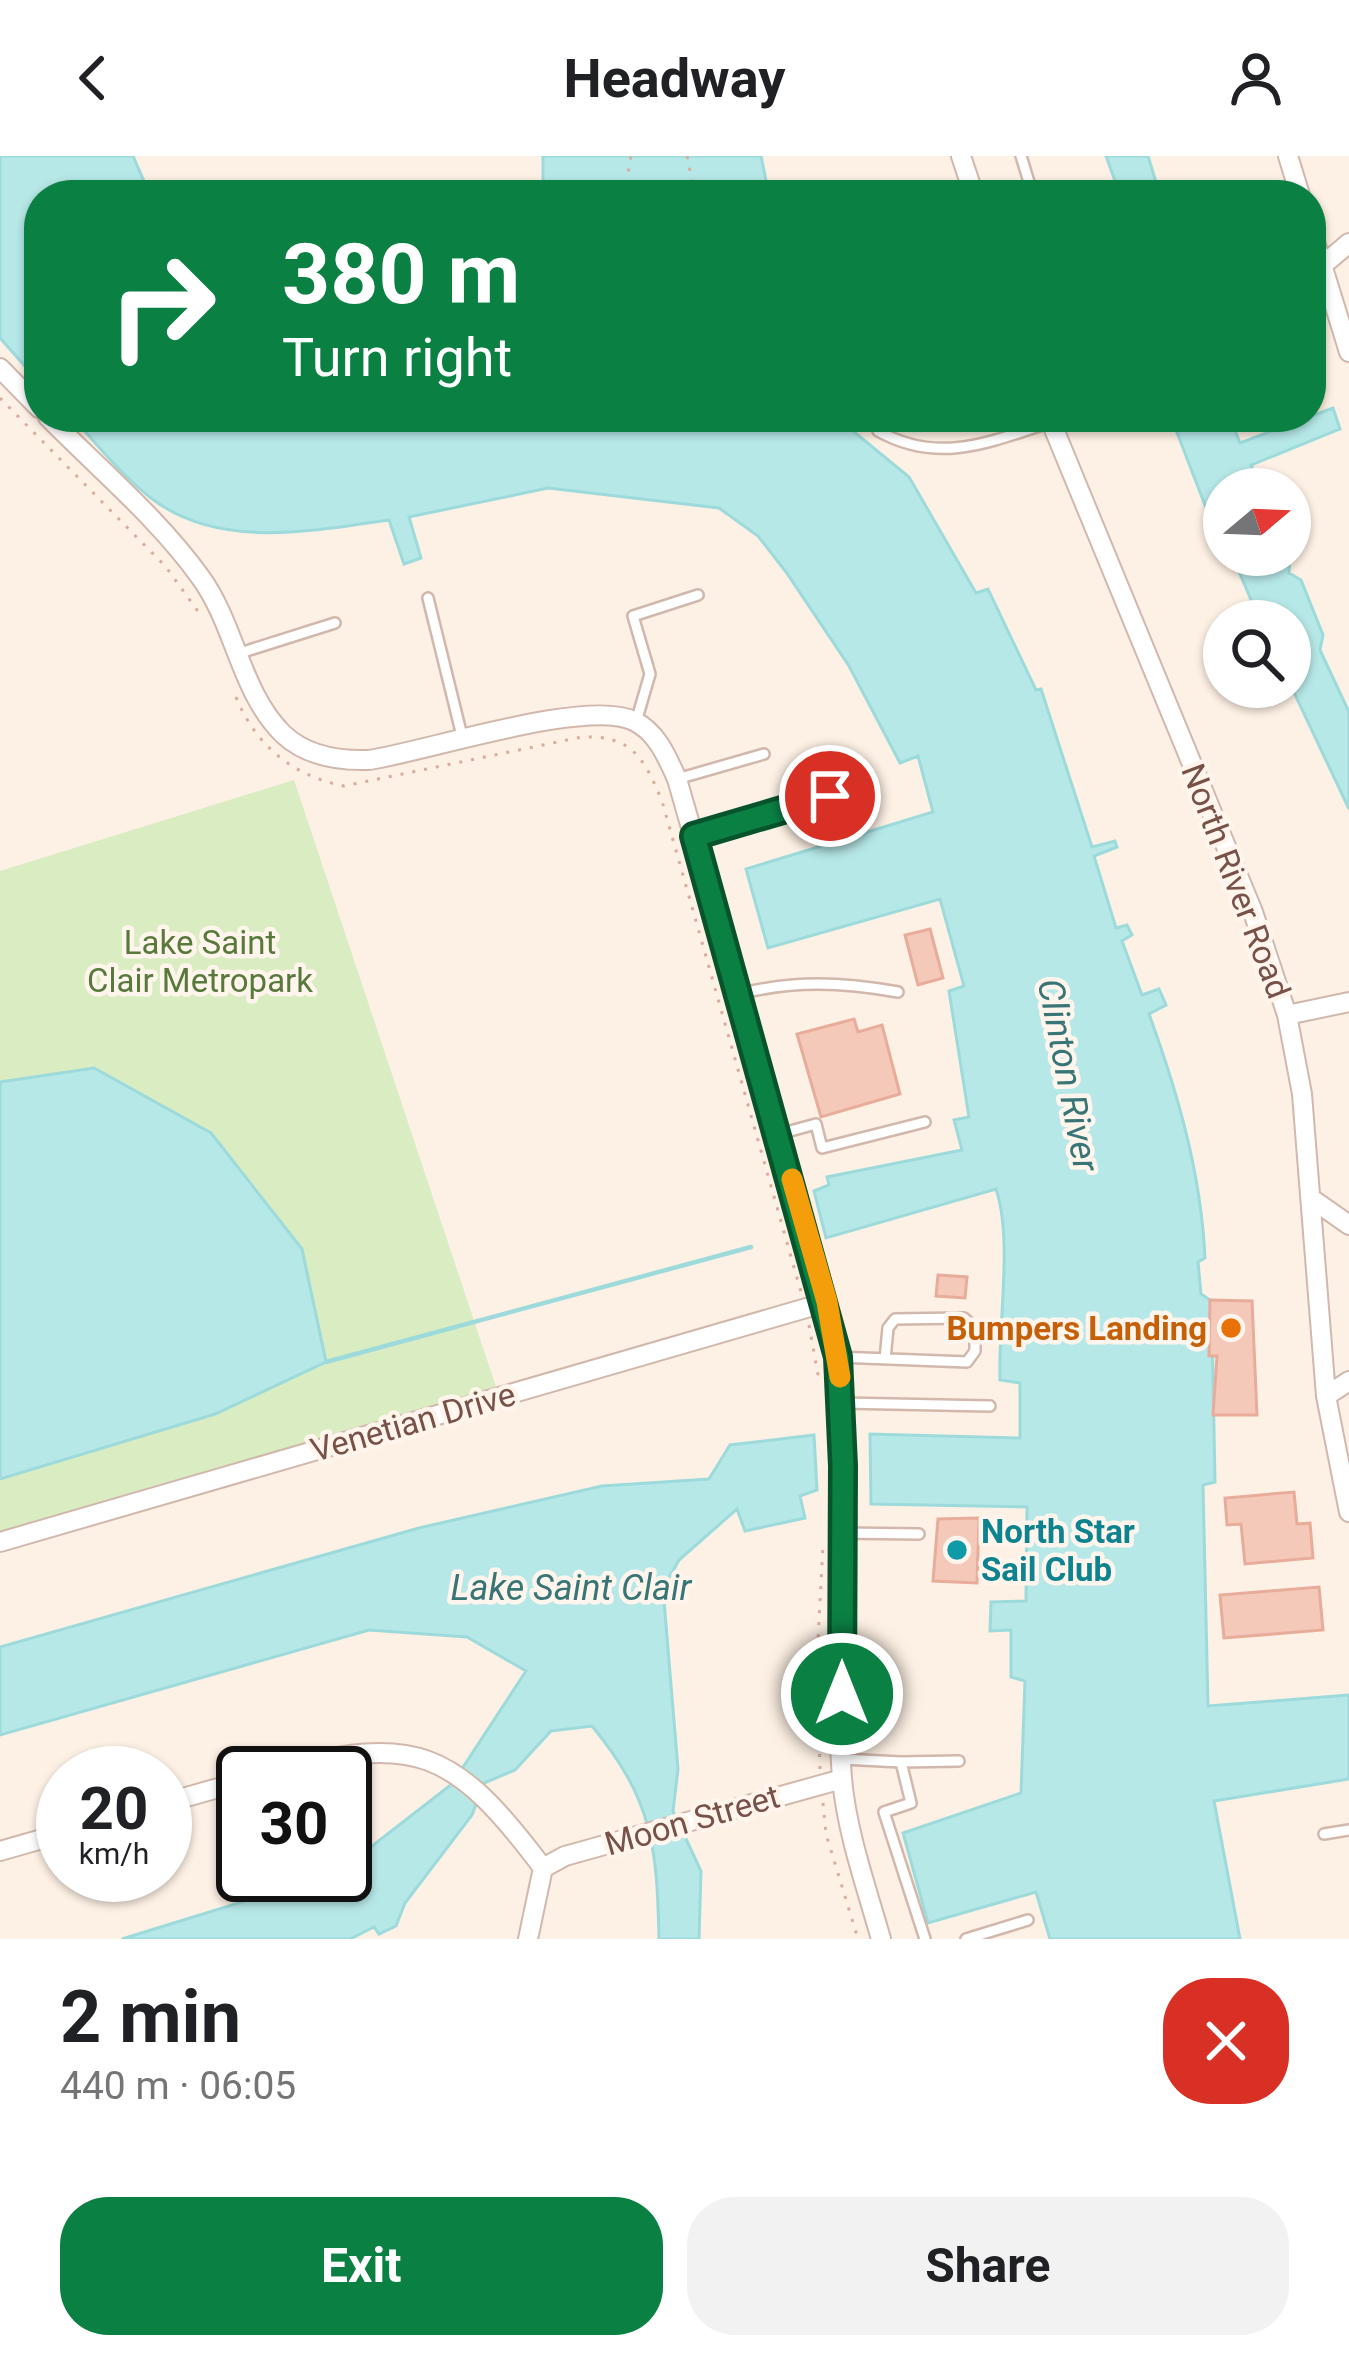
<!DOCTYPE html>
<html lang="en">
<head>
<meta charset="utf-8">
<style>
  body { margin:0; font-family:Roboto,sans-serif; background:#f2f2f2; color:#202124; height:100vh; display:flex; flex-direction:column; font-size:45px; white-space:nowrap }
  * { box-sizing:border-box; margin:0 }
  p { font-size:39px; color:#757577 }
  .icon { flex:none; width:66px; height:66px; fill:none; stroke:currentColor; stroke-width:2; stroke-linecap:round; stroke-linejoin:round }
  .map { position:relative; height:1783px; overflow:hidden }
  .panel { display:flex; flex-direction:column; background:#fff; flex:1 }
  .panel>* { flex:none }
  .hud { position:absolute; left:24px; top:24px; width:1302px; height:252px; border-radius:48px; box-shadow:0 3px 9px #0004; background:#0b8043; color:#fff; overflow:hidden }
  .needle { width:78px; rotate:71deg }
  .fabs { position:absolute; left:1203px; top:312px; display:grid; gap:24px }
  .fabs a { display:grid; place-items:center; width:108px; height:108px; border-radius:50%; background:#fff; box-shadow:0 3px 9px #0004; font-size:60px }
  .speed { position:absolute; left:36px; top:1590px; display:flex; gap:24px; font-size:60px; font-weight:700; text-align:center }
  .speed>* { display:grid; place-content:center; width:156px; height:156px; border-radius:50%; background:#fff; box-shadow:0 3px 9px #0004; line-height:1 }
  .speed small { font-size:30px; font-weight:400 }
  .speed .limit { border:6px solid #111; border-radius:18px; background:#fff; color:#111 }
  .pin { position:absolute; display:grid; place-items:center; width:102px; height:102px; color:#fff; margin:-51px; border:6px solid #fff; border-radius:50%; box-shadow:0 3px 12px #0007 }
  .me { position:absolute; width:132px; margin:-66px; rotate:0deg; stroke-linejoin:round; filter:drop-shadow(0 0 9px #0008) }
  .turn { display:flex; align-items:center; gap:42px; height:252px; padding:0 60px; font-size:54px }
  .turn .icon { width:156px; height:156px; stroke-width:2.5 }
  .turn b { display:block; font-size:84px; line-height:102px }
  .round { display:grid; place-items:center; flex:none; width:126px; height:126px; border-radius:48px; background:#f2f2f2 }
  .head { display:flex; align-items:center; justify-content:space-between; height:204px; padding:0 60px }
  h1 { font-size:72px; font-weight:700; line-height:90px }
  .primary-button { display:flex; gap:24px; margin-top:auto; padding:24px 60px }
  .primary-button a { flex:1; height:138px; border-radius:48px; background:#0b8043; color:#fff; font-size:48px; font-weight:700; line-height:138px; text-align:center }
  .primary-button a+a { background:#f2f2f2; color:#202124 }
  header { display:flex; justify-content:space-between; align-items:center; height:156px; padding:0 60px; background:#fff; font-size:54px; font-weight:700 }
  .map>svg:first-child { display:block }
  .green { fill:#d9ecc2 }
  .water { fill:#b7e8e8; stroke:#9ddadb; stroke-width:3 }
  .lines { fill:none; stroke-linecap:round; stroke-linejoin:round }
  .stream { stroke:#9ddadb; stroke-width:4.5 }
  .building { fill:#f4c9ba; stroke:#e8ac9a; stroke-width:3 }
  .lane-casing { stroke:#d2b8ac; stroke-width:14 }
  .street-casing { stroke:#d2b8ac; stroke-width:22 }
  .path { stroke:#daac9d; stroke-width:3; stroke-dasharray:3 9; stroke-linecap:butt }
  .lane { stroke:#fff; stroke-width:9 }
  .street { stroke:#fff; stroke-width:18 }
  .route-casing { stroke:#07532c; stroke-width:30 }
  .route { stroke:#0b8043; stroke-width:21 }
  .slow { stroke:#f59e0b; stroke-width:21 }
  .food-dot { fill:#e8710a; stroke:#fff5ec; stroke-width:4.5 }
  .culture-dot { fill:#0f9aa8; stroke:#fff5ec; stroke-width:4.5 }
  .labels { text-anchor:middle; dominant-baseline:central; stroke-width:9; stroke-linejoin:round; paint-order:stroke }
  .street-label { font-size:33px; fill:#785248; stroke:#fff5ec }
  .park-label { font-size:33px; fill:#57793c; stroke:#fff5ec }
  .food-label { font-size:33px; font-weight:bold; fill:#c56008; stroke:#fff5ec; text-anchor:end }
  .culture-label { font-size:33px; font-weight:bold; fill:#0d838f; stroke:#fff5ec; text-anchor:start }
  .water-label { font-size:36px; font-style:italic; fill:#387576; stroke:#fff5ec }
</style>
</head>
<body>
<header><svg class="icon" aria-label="back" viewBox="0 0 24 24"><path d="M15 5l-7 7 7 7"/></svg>Headway<svg class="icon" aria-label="person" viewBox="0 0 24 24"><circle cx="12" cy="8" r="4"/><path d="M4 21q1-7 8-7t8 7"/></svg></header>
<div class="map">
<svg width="1349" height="1783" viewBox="0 0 1349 1783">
  <rect width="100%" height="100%" fill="#fdf0e4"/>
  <path class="green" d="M 294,624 L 497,1234 L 0,1380 L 0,1323 L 215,1258 L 326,1206 L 94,912 L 0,926 L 0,715 Z"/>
  <path class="water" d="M 0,0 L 133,0 L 150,39 L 39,39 L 39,226 L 0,182 Z
    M 543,0 L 761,0 L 769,39 L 543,39 Z
    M 1106,0 L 1148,0 L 1160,39 L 1120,39 Z
    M 1333,252 L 1340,273 L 1251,309 L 1260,333 L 1224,333 L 1224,376 L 1210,362 L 1171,261 L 1230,261 L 1240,287 Z
    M 72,261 L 836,261 L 909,321 L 976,437 L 988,433 L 1036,534 L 1041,533 L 1092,691 L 1115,685 L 1117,691 L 1094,700 L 1116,772 L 1127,769 L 1132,779 L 1122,785 L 1142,839 L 1159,833 L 1166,849 L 1149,858 C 1178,938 1201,1017 1205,1102 L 1198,1106 L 1201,1138 L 1210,1144 L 1212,1169 L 1215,1326 L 1203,1329 L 1208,1550 L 1349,1539 L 1349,1623 L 1214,1645 L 1240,1783 L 1050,1783 L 1036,1736 L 928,1767 L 903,1677 L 1021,1637 L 1025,1525 L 1011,1521 L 1011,1474 L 990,1475 L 991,1446 L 1026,1445 L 1027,1351 L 871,1348 L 870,1278 L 1020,1282 L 1020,1227 L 1000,1224 C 998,1167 1013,1083 996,1033 L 826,1082 L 814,1035 L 829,1029 L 827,1021 L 962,994 L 954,964 L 969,961 L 949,835 L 964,830 L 940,743 L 768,792 L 746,713 L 933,656 L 918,600 L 900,607 L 849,510 L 786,416 L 758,380 L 719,352 L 548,332 L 409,361 L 421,402 L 404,408 L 389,364 C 312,375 218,394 151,342 C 122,320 97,288 72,261 Z
    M 1290,396 L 1289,417 L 1301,424 L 1323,479 L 1320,494 L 1349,556 L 1349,653 L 1290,528 L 1290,465 L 1260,465 L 1232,399 Z
    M 94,912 L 211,977 L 302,1093 L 326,1206 L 215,1258 L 0,1323 L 0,926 Z
    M 814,1279 L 817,1334 L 800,1340 L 805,1362 L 745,1375 L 737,1353 L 679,1404 L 663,1433 L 678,1613 L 673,1655 L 701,1715 L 699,1783 L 659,1783 C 657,1691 653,1644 592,1570 L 551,1575 L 515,1614 L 484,1627 L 472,1659 L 405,1747 L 396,1770 L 379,1778 L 374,1771 L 350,1783 L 122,1783 L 329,1719 L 345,1719 L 345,1711 L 452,1628 L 526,1515 L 467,1481 L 369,1474 L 0,1579 L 0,1491 L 419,1372 L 602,1330 L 709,1323 L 730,1289 Z"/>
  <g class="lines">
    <path class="stream" d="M 326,1206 L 751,1091"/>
  </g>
  <path class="building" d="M 930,773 L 943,822 L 918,829 L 905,779 Z
    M 854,863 L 858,876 L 882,869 L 900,938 L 821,961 L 797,878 Z
    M 938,1119 L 967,1121 L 965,1142 L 936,1140 Z
    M 1210,1144 L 1252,1145 L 1257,1259 L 1213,1259 L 1217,1200 L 1209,1200 Z
    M 1294,1336 L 1297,1368 L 1310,1367 L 1313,1402 L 1245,1408 L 1241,1368 L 1227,1369 L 1225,1342 Z
    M 979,1362 L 977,1427 L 933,1425 L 938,1363 Z
    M 1319,1431 L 1323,1474 L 1224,1482 L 1220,1439 Z"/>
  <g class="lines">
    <defs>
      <path id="lane" d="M 1021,0 L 1033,39
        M 878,275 C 939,309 990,286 1051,266
        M 428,442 L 462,580
        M 240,497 L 335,467
        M 636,566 L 650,518 L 633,460 L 698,439
        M 677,623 L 764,598
        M 694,679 L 830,640
        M 739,838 C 794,824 842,826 898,836
        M 779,978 L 816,968 L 822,992 L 925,966
        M 837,1201 L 967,1206 L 975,1195 L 975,1172 L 964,1162 L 895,1163 L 888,1172 L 885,1203
        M 842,1247 L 990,1250
        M 843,1377 L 919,1378
        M 842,1603 L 901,1606 L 911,1647 L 884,1656 L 925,1783
        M 901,1606 L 959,1605
        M 1324,1678 L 1349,1674
        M 966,1783 L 1028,1764"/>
      <path id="street" d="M 961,0 L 974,39
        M 1288,0 L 1300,39
        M 1311,73 L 1349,196
        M 1311,119 L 1349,87
        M 0,212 L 39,252
        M 48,261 C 99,313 159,363 201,422 C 235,469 241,537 283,578 C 306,600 337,605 369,604 C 428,595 587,542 634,565 C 657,576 667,601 677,623 L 827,1146 C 858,1304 830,1463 842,1623 C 847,1677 866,1730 881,1783
        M 1049,261 L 1253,756 L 1287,859 L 1302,938 L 1326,1240 L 1349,1356
        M 1287,859 L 1349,846
        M 1312,1043 L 1349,1069
        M 1326,1240 L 1349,1225
        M 0,1386 L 827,1146
        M 271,1617 C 414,1576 454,1593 543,1712 L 528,1783
        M 165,1647 L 243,1625
        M 0,1695 L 63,1677
        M 543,1712 L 565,1700 L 842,1623"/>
    </defs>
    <use href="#lane" class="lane-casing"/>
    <use href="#street" class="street-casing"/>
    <path class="path" d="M 687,0 L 695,39
      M 624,39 L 631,0
      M 0,242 L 166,411 L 202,461
      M 236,541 C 256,590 293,620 344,630 L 582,581 C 632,579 644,602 662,645 L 801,1136
      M 809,1169 L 819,1224
      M 820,1613 L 817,1503 L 823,1389
      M 823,1647 L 826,1678 L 858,1783"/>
    <use href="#lane" class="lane"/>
    <use href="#street" class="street"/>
  </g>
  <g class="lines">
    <defs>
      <path id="route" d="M 830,640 L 694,680 L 838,1201 L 843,1310 L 842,1538"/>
    </defs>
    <use href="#route" class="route-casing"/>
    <use href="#route" class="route"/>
    <path class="slow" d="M 792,1023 L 827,1146 L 840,1221"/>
  </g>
  <circle class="food-dot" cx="1231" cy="1172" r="12"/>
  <circle class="culture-dot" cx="957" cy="1394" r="12"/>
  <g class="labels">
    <g class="street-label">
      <text transform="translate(1236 725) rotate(69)">North River Road</text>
      <text transform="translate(413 1266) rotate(-16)">Venetian Drive</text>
      <text transform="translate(692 1664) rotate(-16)">Moon Street</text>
    </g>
    <g class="park-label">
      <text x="200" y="786">Lake Saint<tspan x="200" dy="38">Clair Metropark</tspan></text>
    </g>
    <g class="food-label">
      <text x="1207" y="1172">Bumpers Landing</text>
    </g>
    <g class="culture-label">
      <text x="981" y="1375">North Star<tspan x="981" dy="38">Sail Club</tspan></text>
    </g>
    <g class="water-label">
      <text transform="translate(1068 919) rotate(79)">Clinton River</text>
      <text x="571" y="1432">Lake Saint Clair</text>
    </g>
  </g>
</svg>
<div class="fabs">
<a><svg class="needle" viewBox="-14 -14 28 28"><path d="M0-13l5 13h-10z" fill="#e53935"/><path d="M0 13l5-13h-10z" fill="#757577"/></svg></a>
<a><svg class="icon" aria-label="search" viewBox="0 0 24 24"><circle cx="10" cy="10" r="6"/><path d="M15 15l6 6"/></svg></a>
</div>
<div class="speed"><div>20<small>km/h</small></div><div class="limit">30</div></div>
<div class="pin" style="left:830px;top:640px;background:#d93025"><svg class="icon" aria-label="arrive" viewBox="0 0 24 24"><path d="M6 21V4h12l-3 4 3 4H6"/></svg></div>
<svg class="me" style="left:842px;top:1538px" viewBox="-20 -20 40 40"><circle r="17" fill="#0b8043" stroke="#fff" stroke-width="3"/><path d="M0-11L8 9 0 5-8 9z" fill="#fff"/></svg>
<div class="hud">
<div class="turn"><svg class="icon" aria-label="right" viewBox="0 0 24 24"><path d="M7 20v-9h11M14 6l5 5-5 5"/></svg><div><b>380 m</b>Turn right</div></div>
</div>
</div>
<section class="panel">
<div class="head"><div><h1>2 min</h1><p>440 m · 06:05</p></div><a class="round" style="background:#d93025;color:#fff"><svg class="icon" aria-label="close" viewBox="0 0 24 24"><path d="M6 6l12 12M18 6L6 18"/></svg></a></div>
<div class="primary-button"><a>Exit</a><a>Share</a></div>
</section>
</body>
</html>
